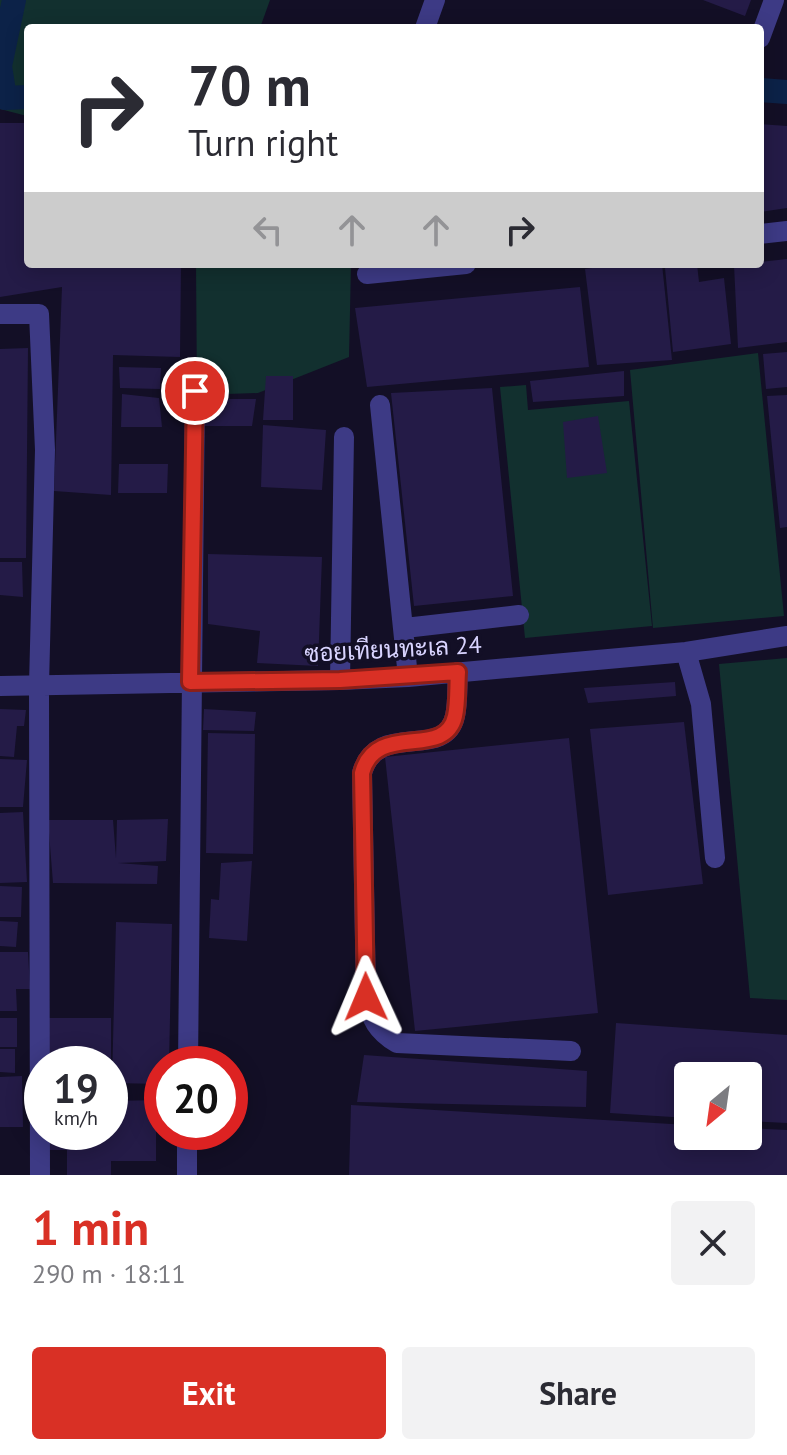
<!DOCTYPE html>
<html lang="en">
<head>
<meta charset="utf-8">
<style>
  body { margin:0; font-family:"PT Sans",Sarabun,sans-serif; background:#f2f2f3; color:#2b2b33; height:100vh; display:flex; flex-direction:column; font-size:30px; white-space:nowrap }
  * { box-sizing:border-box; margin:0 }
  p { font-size:26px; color:#7c7c81 }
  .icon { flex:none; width:44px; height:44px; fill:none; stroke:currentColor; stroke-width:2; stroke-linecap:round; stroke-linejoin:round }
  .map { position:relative; height:1175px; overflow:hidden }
  .panel { display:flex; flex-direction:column; background:#fff; flex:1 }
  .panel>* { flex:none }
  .top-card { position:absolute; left:24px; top:24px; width:740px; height:244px; border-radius:8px; box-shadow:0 4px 20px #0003; background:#fff; color:#2b2b33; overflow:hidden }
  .needle { width:52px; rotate:209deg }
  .controls { position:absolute; left:674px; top:1062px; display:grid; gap:16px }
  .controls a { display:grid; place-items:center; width:88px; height:88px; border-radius:8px; background:#fff; box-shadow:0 4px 20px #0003; font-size:40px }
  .speed { position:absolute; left:24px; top:1046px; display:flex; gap:16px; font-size:40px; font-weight:700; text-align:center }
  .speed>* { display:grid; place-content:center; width:104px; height:104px; border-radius:50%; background:#fff; box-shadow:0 4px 20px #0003; line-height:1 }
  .speed small { font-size:20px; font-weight:400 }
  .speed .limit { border:12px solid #d22; background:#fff; color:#111 }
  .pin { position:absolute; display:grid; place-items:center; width:68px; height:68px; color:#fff; margin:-34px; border:4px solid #fff; border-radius:50%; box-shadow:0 2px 8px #0007 }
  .me { position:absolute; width:88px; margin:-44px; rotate:359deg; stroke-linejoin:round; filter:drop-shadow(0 0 6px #0008) }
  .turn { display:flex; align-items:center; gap:28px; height:168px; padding:0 32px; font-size:36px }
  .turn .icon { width:104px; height:104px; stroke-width:2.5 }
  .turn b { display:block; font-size:56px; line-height:68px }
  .lanes { display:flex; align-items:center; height:76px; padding:0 32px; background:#0003; justify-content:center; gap:40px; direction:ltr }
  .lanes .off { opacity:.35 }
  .round { display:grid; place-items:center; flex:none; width:84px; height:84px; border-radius:8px; background:#f2f2f3 }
  .head { display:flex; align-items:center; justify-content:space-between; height:136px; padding:0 32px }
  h1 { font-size:48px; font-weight:700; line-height:60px; color:#d93025 }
  .primary-button { display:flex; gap:16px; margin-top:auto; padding:16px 32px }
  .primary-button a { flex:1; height:92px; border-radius:8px; background:#d93025; color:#fff; font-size:32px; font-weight:700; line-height:92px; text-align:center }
  .primary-button a+a { background:#f2f2f3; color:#2b2b33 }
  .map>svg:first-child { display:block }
  .green { fill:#12302f }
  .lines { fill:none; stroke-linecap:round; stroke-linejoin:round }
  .canal { stroke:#0c2248; stroke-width:24 }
  .building { fill:#241b47 }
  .minor { stroke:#3d3a85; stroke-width:20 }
  .route-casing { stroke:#8d1f18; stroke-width:20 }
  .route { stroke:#d93025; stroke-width:14 }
  .labels { text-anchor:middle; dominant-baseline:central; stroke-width:7; stroke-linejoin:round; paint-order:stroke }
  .street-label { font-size:24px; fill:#d9d4ff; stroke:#130f26 }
</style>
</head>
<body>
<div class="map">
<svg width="787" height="1175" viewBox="0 0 787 1175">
  <rect width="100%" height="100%" fill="#130f26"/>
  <path class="green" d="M 0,0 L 270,0 L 260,28 L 28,28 L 27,116 L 0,109 Z
    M 196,264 L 351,264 L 349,357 L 258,393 L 197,395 Z
    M 758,353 L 784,616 L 653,628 L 630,370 Z
    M 526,385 L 528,410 L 629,401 L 652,626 L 525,638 L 500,387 Z
    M 787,658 L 787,1000 L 750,998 L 719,664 Z"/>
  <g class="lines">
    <path class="canal" d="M 14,0 L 0,66 L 5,98 L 28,97
      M 760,90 L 787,92"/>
  </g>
  <path class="building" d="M 703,0 L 751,0 L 745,16 Z
    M 0,123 L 28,123 L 28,264 L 181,264 L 180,357 L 113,355 L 111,495 L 54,491 L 62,287 L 0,297 Z
    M 760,124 L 787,126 L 787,208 L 760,212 Z
    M 787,259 L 787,342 L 738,348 L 734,265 Z
    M 621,264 L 662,264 L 672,360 L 597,365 L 585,269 Z
    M 697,264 L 699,282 L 724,278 L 731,344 L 673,352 L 665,268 Z
    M 580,287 L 589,367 L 367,387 L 355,308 Z
    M 28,348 L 26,558 L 0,558 L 0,349 Z
    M 787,352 L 787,387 L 766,389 L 763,354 Z
    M 119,367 L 161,368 L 160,389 L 120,388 Z
    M 624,371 L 624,396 L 533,402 L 530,381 Z
    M 266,376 L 293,376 L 293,420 L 263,420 Z
    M 492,388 L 513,596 L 414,606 L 391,393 Z
    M 122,394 L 159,398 L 162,427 L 121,427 Z
    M 787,395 L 787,527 L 780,528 L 767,396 Z
    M 195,399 L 256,399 L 252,426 L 201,426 Z
    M 598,416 L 607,473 L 567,478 L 563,422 Z
    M 263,425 L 326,430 L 322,490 L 261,487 Z
    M 119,464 L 168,464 L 167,493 L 118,493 Z
    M 208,554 L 322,557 L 318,666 L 257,663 L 260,631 L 208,624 Z
    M 0,562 L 22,562 L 23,597 L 0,595 Z
    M 675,682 L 676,696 L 588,703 L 584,688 Z
    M 0,709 L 26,710 L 24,726 L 17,726 L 14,757 L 0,756 Z
    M 204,709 L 256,712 L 254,731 L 203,730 Z
    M 684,722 L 703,884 L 608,895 L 590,729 Z
    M 208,733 L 255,734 L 253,854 L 206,853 Z
    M 569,738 L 598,1013 L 415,1031 L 385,757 Z
    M 0,759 L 27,760 L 23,807 L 0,807 Z
    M 23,812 L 27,882 L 0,883 L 0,813 Z
    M 168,819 L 166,861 L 118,863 L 158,866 L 157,884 L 53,883 L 48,820 L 113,820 L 116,858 L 117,820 Z
    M 252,861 L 247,941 L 209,938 L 211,899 L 219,900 L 221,863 Z
    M 0,886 L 22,887 L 21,917 L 0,917 Z
    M 0,921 L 18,922 L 16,947 L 0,946 Z
    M 116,922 L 172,924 L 169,1064 L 162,1064 L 162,1084 L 112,1083 Z
    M 0,952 L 28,952 L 30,989 L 16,989 L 17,1011 L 0,1011 Z
    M 0,1018 L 17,1018 L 17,1047 L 0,1047 Z
    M 48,1018 L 111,1018 L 111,1064 L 48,1064 Z
    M 616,1023 L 787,1035 L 787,1123 L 748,1121 L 748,1076 L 688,1076 L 688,1118 L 610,1113 Z
    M 0,1049 L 15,1049 L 15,1073 L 0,1072 Z
    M 364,1055 L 587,1071 L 586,1107 L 357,1102 Z
    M 22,1076 L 23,1127 L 0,1127 L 0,1077 Z
    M 162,1100 L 162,1130 L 156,1130 L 156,1161 L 111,1161 L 111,1175 L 67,1175 L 67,1150 L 49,1150 L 48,1132 L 110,1132 L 110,1101 Z
    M 351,1105 L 688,1125 L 688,1136 L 748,1136 L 748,1128 L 787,1130 L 787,1175 L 349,1175 Z"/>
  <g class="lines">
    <path class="minor" d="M 425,28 L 435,0
      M 760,38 L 774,0
      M 760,234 L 787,231
      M 367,274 L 466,264
      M 0,314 L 39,314 L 45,450 L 39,685 L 40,1175
      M 380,405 L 408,677
      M 405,628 L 519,615
      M 686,652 L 701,704 L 715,858
      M 458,672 C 457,686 458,703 455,716 C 445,762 377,719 362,773 L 366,997 C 371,1019 377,1031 397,1043 L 571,1051
      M 340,680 L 344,437
      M 0,686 L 340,680 L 408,677 L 686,652 L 787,636
      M 188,1064 L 195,391
      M 187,1175 L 187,1132"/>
  </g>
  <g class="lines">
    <defs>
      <path id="route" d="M 195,391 L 190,682 L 340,680 L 458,672 C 457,686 458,703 455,716 C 445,761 376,720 362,773 L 366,997"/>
    </defs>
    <use href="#route" class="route-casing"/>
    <use href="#route" class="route"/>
  </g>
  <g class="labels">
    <g class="street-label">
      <text transform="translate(393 649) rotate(-3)">ซอยเทียนทะเล 24</text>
    </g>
  </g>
</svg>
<div class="controls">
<a><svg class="needle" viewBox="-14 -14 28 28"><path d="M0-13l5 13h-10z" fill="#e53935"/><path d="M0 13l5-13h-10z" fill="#7c7c81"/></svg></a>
</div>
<div class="speed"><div>19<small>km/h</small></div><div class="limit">20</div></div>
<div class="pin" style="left:195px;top:391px;background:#d93025"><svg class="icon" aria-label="arrive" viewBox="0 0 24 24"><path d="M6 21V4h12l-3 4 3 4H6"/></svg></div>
<svg class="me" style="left:366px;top:997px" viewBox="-20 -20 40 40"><path d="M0-17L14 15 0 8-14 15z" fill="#d93025" stroke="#fff" stroke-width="4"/></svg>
<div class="top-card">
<div class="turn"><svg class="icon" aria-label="right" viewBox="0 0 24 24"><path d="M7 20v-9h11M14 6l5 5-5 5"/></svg><div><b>70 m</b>Turn right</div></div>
<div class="lanes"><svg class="icon off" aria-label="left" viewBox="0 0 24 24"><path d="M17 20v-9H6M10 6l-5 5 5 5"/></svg><svg class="icon off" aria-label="ahead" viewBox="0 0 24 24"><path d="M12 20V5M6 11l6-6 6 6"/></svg><svg class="icon off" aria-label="ahead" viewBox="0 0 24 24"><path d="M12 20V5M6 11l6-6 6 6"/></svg><svg class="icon" aria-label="right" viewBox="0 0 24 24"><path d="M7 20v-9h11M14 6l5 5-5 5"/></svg></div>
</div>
</div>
<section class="panel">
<div class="head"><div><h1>1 min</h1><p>290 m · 18:11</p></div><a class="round"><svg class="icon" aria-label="close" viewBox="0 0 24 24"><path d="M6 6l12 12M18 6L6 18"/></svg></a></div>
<div class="primary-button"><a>Exit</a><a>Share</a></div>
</section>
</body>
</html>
